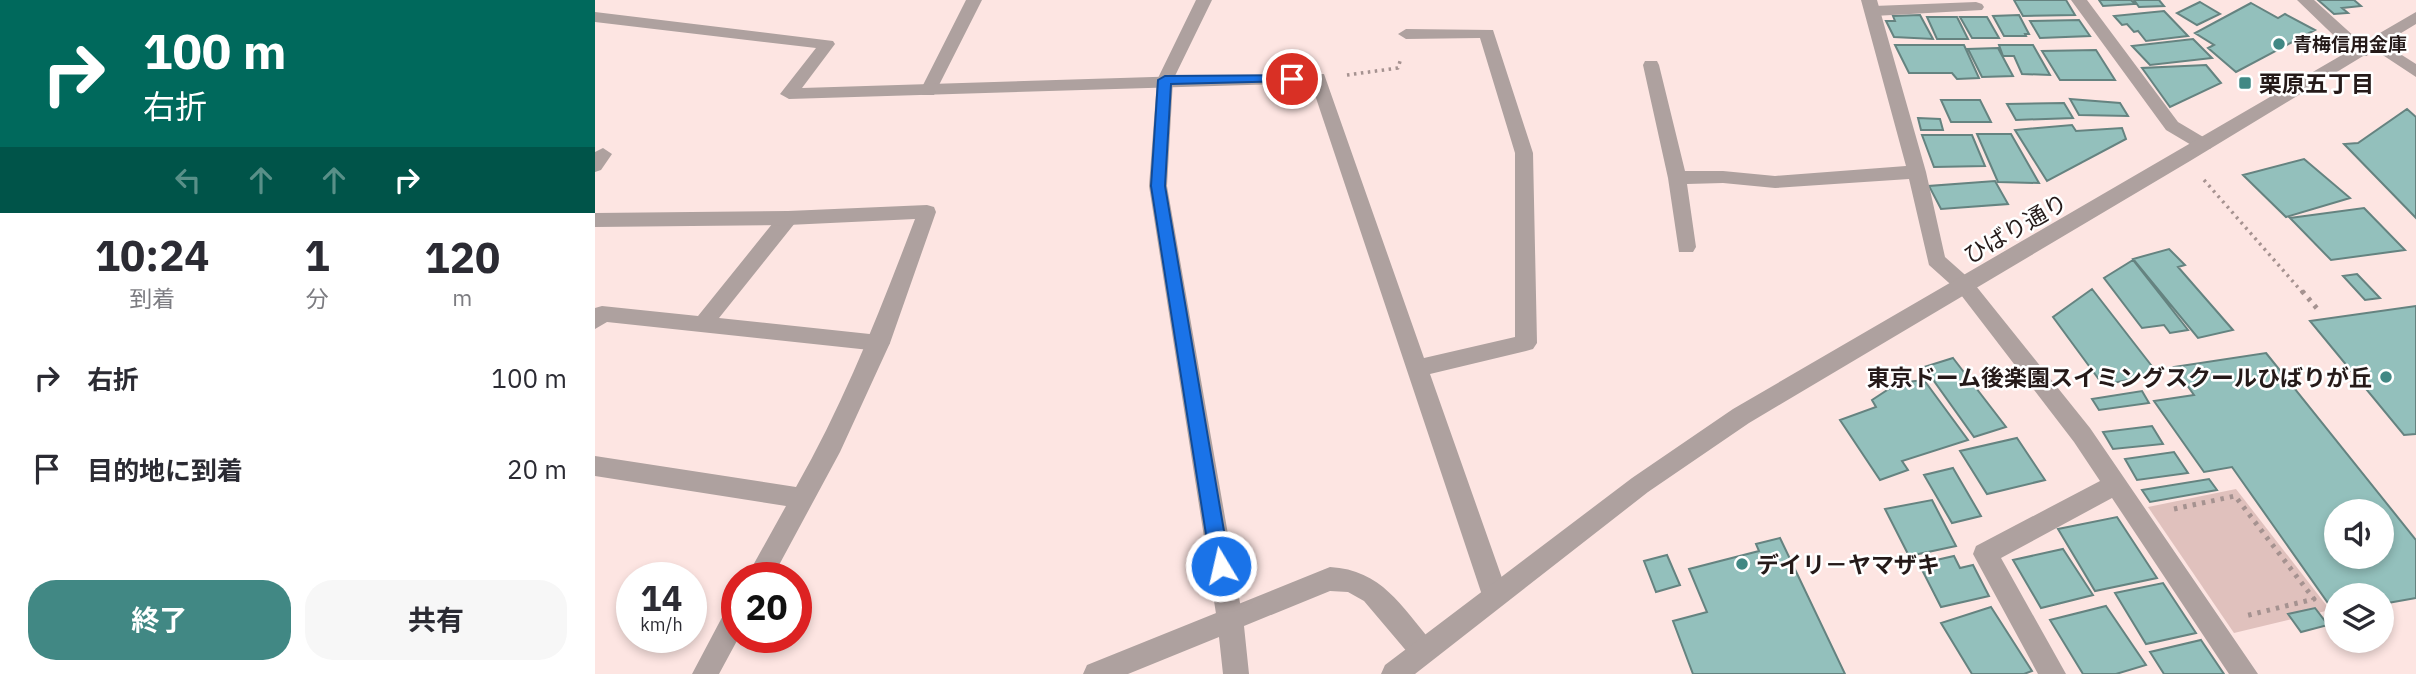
<!DOCTYPE html>
<html lang="ja">
<head>
<meta charset="utf-8">
<style>
  body { margin:0; font-family:"IBM Plex Sans","Noto Sans JP",sans-serif; background:#f7f7f7; color:#2b2b33; height:100vh; display:flex; flex-direction:column; font-size:26px; white-space:nowrap }
  * { box-sizing:border-box; margin:0 }
  p { font-size:23px; color:#7c7c81 }
  .icon { flex:none; width:38px; height:38px; fill:none; stroke:currentColor; stroke-width:2; stroke-linecap:round; stroke-linejoin:round }
  .map { position:relative; flex:1; overflow:hidden }
  .sheet { display:flex; flex-direction:column; background:#fff; width:595px }
  .sheet>* { flex:none }
  .hud { background:#00695c; color:#fff; overflow:hidden }
  .fabs { position:absolute; left:1729px; top:499px; display:grid; gap:14px }
  .fabs a { display:grid; place-items:center; width:70px; height:70px; border-radius:50%; background:#fff; box-shadow:0 4px 10px #0003; font-size:35px }
  .speed { position:absolute; left:21px; top:562px; display:flex; gap:14px; font-size:35px; font-weight:700; text-align:center }
  .speed>* { display:grid; place-content:center; width:91px; height:91px; border-radius:50%; background:#fff; box-shadow:0 4px 10px #0003; line-height:1 }
  .speed small { font-size:18px; font-weight:400 }
  .speed .limit { border:10px solid #d22; background:#fff; color:#111 }
  .pin { position:absolute; display:grid; place-items:center; width:60px; height:60px; color:#fff; margin:-30px; border:4px solid #fff; border-radius:50%; box-shadow:0 2px 7px #0007 }
  .me { position:absolute; width:77px; margin:-38px; rotate:351deg; stroke-linejoin:round; filter:drop-shadow(0 0 5px #0008) }
  .turn { display:flex; align-items:center; gap:24px; height:147px; padding:0 28px; font-size:32px }
  .turn .icon { width:91px; height:91px; stroke-width:2.5 }
  .turn b { display:block; font-size:49px; line-height:60px }
  .lanes { display:flex; align-items:center; height:66px; padding:0 28px; background:#0003; justify-content:center; gap:35px; direction:ltr }
  .lanes .off { opacity:.35 }
  .eta { display:flex; justify-content:space-evenly; align-items:center; height:119px; text-align:center }
  .eta b { font-size:42px; font-weight:700; line-height:49px }
  .action { display:flex; gap:14px; margin-top:auto; padding:14px 28px }
  .action a { flex:1; height:80px; border-radius:28px; background:#418884; color:#fff; font-size:28px; font-weight:700; line-height:80px; text-align:center }
  .action a+a { background:#f7f7f7; color:#2b2b33 }
  ul { padding:0; list-style:none }
  li { display:flex; align-items:center; gap:21px; height:91px; padding:0 28px }
  li div { flex:1 }
  li b { display:block; font-size:26px }
  li em { font-style:normal }
  main { display:flex; flex:1; min-height:0 }
  .map>svg:first-child { display:block }
  .green { fill:#e0c1bd }
  .building { fill:#93c0bc; stroke:#658380; stroke-width:2; fill-rule:evenodd }
  .lines { fill:none; stroke-linecap:round; stroke-linejoin:round }
  .path-far1 { stroke:#a59290; stroke-width:3.5; stroke-dasharray:2.5 4.5; stroke-linecap:butt }
  .path { stroke:#a59290; stroke-width:5; stroke-dasharray:3.5 6; stroke-linecap:butt }
  .service { fill:#aea19f; fill-rule:evenodd }
  .minor { fill:#aea19f; fill-rule:evenodd }
  .tertiary { fill:#aea19f; fill-rule:evenodd }
  .route { fill:#1a73e8; stroke:#114b97; stroke-width:2 }
  .poi-dot { fill:#418884; stroke:#fff; stroke-width:2.5 }
  .labels { text-anchor:middle; dominant-baseline:central; stroke-width:5; stroke-linejoin:round; paint-order:stroke }
  .far-poi-label { font-size:19px; font-weight:bold; fill:#251a19; stroke:#fff; text-anchor:start }
  .poi-label { font-size:23px; font-weight:bold; fill:#251a19; stroke:#fff; text-anchor:start }
  .street-label { font-size:23px; fill:#251a19; stroke:#fff }
</style>
</head>
<body>
<main>
<section class="sheet">
<div class="hud">
<div class="turn"><svg class="icon" aria-label="right" viewBox="0 0 24 24"><path d="M7 20v-9h11M14 6l5 5-5 5"/></svg><div><b>100 m</b>右折</div></div>
<div class="lanes"><svg class="icon off" aria-label="left" viewBox="0 0 24 24"><path d="M17 20v-9H6M10 6l-5 5 5 5"/></svg><svg class="icon off" aria-label="ahead" viewBox="0 0 24 24"><path d="M12 20V5M6 11l6-6 6 6"/></svg><svg class="icon off" aria-label="ahead" viewBox="0 0 24 24"><path d="M12 20V5M6 11l6-6 6 6"/></svg><svg class="icon" aria-label="right" viewBox="0 0 24 24"><path d="M7 20v-9h11M14 6l5 5-5 5"/></svg></div>
</div>
<div class="eta">
<div><b>10:24</b><p>到着</p></div>
<div><b>1</b><p>分</p></div>
<div><b>120</b><p>m</p></div>
</div>
<ul>
<li><svg class="icon" aria-label="right" viewBox="0 0 24 24"><path d="M7 20v-9h11M14 6l5 5-5 5"/></svg><div><b>右折</b></div><em>100 m</em></li>
<li><svg class="icon" aria-label="arrive" viewBox="0 0 24 24"><path d="M6 21V4h12l-3 4 3 4H6"/></svg><div><b>目的地に到着</b></div><em>20 m</em></li>
</ul>
<div class="action"><a>終了</a><a>共有</a></div>
</section>
<div class="map">
<svg width="1821" height="674" viewBox="0 0 1821 674">
  <rect width="100%" height="100%" fill="#fde5e2"/>
  <path class="green" d="M 1641,489 L 1735,610 L 1639,633 L 1553,507 Z"/>
  <path class="building" d="M 1419,0 L 1471,0 L 1480,15 L 1428,16 Z
    M 1504,0 L 1536,0 L 1540,4 L 1508,6 Z
    M 1539,0 L 1564,0 L 1569,6 L 1544,7 Z
    M 1723,0 L 1759,0 L 1766,6 L 1747,8 L 1753,13 L 1739,14 Z
    M 1605,2 L 1625,14 L 1602,25 L 1582,13 Z
    M 1656,3 L 1683,18 L 1690,14 L 1720,30 L 1641,72 L 1613,48 L 1619,45 L 1600,33 Z
    M 1569,11 L 1593,36 L 1551,41 L 1543,31 L 1539,32 L 1532,24 L 1527,25 L 1519,16 Z
    M 1325,15 L 1338,39 L 1299,37 L 1291,21 L 1300,21 L 1298,16 Z
    M 1424,15 L 1434,34 L 1430,34 L 1431,36 L 1409,36 L 1398,16 Z
    M 1332,17 L 1362,17 L 1373,39 L 1342,39 Z
    M 1365,17 L 1392,17 L 1404,38 L 1377,38 Z
    M 1484,20 L 1495,36 L 1445,38 L 1435,21 Z
    M 1598,39 L 1617,58 L 1555,65 L 1537,46 Z
    M 1300,45 L 1369,45 L 1384,78 L 1362,79 L 1357,73 L 1314,73 Z
    M 1404,45 L 1438,45 L 1455,75 L 1427,74 L 1419,56 L 1408,56 Z
    M 1403,48 L 1418,76 L 1387,77 L 1373,49 Z
    M 1501,50 L 1520,80 L 1465,80 L 1447,51 Z
    M 1611,65 L 1626,83 L 1575,107 L 1547,68 Z
    M 1475,99 L 1525,103 L 1533,116 L 1484,115 Z
    M 1346,100 L 1385,100 L 1396,122 L 1356,122 Z
    M 1469,103 L 1478,118 L 1421,120 L 1412,104 Z
    M 1812,109 L 1821,117 L 1821,218 L 1749,144 L 1763,143 Z
    M 1323,118 L 1345,119 L 1348,130 L 1326,130 Z
    M 1477,125 L 1481,131 L 1527,128 L 1531,139 L 1452,181 L 1420,130 Z
    M 1382,134 L 1416,134 L 1444,183 L 1403,182 Z
    M 1327,135 L 1377,135 L 1390,166 L 1339,167 Z
    M 1709,159 L 1755,198 L 1691,217 L 1648,175 Z
    M 1400,181 L 1413,204 L 1346,209 L 1334,186 Z
    M 1769,208 L 1810,250 L 1736,260 L 1695,218 Z
    M 1574,249 L 1590,265 L 1583,267 L 1638,330 L 1603,338 L 1538,259 Z
    M 1538,260 L 1593,330 L 1575,333 L 1569,325 L 1547,328 L 1509,278 Z
    M 1762,274 L 1785,298 L 1770,300 L 1748,276 Z
    M 1497,289 L 1563,374 L 1508,385 L 1458,317 Z
    M 1821,306 L 1821,434 L 1809,435 L 1715,321 Z
    M 1671,353 L 1821,540 L 1821,598 L 1787,604 L 1787,595 L 1741,595 L 1740,613 L 1637,467 L 1609,472 L 1559,401 L 1599,395 L 1579,367 ZM 1741,511 L 1787,511 L 1787,556 L 1741,556 Z
    M 1358,358 L 1411,427 L 1379,437 L 1329,367 Z
    M 1329,380 L 1373,440 L 1307,461 L 1313,470 L 1285,480 L 1245,420 L 1281,407 L 1277,400 L 1303,383 Z
    M 1547,391 L 1554,403 L 1504,410 L 1497,399 Z
    M 1557,426 L 1568,444 L 1518,449 L 1508,432 Z
    M 1422,438 L 1450,480 L 1392,494 L 1365,451 Z
    M 1579,452 L 1593,473 L 1542,480 L 1530,459 Z
    M 1358,468 L 1386,516 L 1357,523 L 1329,475 Z
    M 1614,479 L 1622,490 L 1555,502 L 1547,490 Z
    M 1337,500 L 1361,546 L 1314,556 L 1290,509 Z
    M 1522,517 L 1562,578 L 1500,591 L 1463,529 Z
    M 1185,538 L 1250,674 L 1098,674 L 1078,621 L 1112,612 L 1094,569 L 1164,551 L 1161,544 Z
    M 1468,549 L 1498,595 L 1446,608 L 1418,560 Z
    M 1072,555 L 1085,585 L 1061,592 L 1049,561 Z
    M 1359,556 L 1365,568 L 1378,565 L 1394,596 L 1346,607 L 1324,564 Z
    M 1568,583 L 1601,633 L 1551,644 L 1520,593 Z
    M 1511,606 L 1551,665 L 1521,674 L 1488,674 L 1455,620 Z
    M 1396,607 L 1437,671 L 1429,674 L 1377,674 L 1346,623 Z
    M 1720,608 L 1733,625 L 1706,632 L 1693,614 Z
    M 1606,640 L 1629,674 L 1569,674 L 1555,652 Z"/>
  <g class="lines">
    <path class="path-far1" d="M 752,75 L 803,68 L 806,58
      M 1609,180 L 1708,293"/>
    <path class="path" d="M 1707,291 L 1725,312
      M 1579,509 L 1640,496 L 1719,599 L 1650,616"/>
    <path class="service" d="M 371,0 L 387,0 L 341,91 L 339,95 L 327,95 L 325,91 Z
      M 601,0 L 617,0 L 578,80 L 572,186 L 648,620 L 644,629 L 635,632 L 626,629 L 622,620 L 554,186 L 562,80 Z
      M 1476,0 L 1492,0 L 1583,122 L 1615,141 L 1618,145 L 1615,149 L 1603,149 L 1571,130 Z
      M 1381,2 L 1387,4 L 1389,7 L 1387,10 L 1279,16 L 1271,11 L 1279,6 Z
      M 8,148 L 17,154 L 6,170 L 0,172 L 0,152 Z
      M 193,211 L 200,213 L 203,218 L 200,223 L 124,318 L 284,335 L 291,337 L 295,343 L 291,349 L 284,351 L 12,322 L 0,329 L 0,308 L 7,306 L 103,316 L 186,213 Z"/>
    <path class="minor" d="M 1266,0 L 1282,0 L 1331,172 L 1350,257 L 1377,281 L 1495,428 L 1663,674 L 1634,674 L 1517,498 L 1406,558 L 1471,674 L 1443,674 L 1378,554 L 1381,546 L 1505,481 L 1479,442 L 1363,291 L 1334,265 L 1314,179 L 1180,188 L 1128,183 L 1092,184 L 1101,247 L 1098,252 L 1084,252 L 1073,178 L 1048,65 L 1050,61 L 1062,61 L 1064,65 L 1090,171 L 1128,171 L 1180,176 L 1311,166 Z
      M 1702,0 L 1719,0 L 1772,48 L 1774,52 L 1772,56 L 1760,56 Z
      M 0,12 L 238,41 L 240,44 L 207,88 L 590,76 L 729,74 L 829,358 L 920,337 L 920,153 L 885,38 L 811,39 L 803,34 L 811,29 L 898,30 L 938,153 L 942,343 L 938,349 L 931,351 L 835,374 L 913,595 L 909,603 L 900,607 L 891,603 L 887,595 L 716,83 L 194,99 L 185,94 L 221,48 L 0,22 Z
      M 1780,38 L 1821,64 L 1821,77 L 1774,46 L 1772,43 L 1774,40 Z
      M 332,205 L 339,207 L 341,212 L 295,343 L 245,452 L 177,578 L 151,578 L 191,506 L 0,476 L 0,456 L 201,487 C 250,401 285,311 320,219 L 193,225 L 0,227 L 0,213 L 193,211 Z
      M 735,567 C 787,570 806,606 837,642 L 841,651 L 837,660 L 828,664 L 819,660 L 769,601 L 753,592 L 735,591 L 649,626 L 654,674 L 628,674 L 624,637 L 533,674 L 488,674 L 492,665 Z
      M 142,603 L 142,637 L 144,637 L 124,674 L 97,674 L 133,606 Z"/>
    <path class="tertiary" d="M 1821,12 L 1821,24 L 1595,161 L 1154,423 L 1053,492 L 820,674 L 786,674 L 790,665 L 1037,478 L 1138,409 Z"/>
  </g>
  <path class="route" d="M 697,75 L 704,79 L 702,81 L 576,84 L 570,186 L 635,566 L 632,572 L 626,575 L 619,572 L 616,566 L 556,186 L 563,80 L 570,76 Z"/>
  <g class="poi-dot">
    <circle cx="1684" cy="44" r="7"/>
    <rect x="1643" y="76" width="14" height="14" rx="3.5"/>
    <circle cx="1791" cy="377" r="7"/>
    <circle cx="1147" cy="564" r="7"/>
  </g>
  <g class="labels">
    <g class="far-poi-label">
      <text x="1698" y="44">青梅信用金庫</text>
    </g>
    <g class="poi-label">
      <text x="1664" y="83">栗原五丁目</text>
      <text x="1777" y="377" text-anchor="end">東京ドーム後楽園スイミングスクールひばりが丘</text>
      <text x="1161" y="564">デイリ－ヤマザキ</text>
    </g>
    <g class="street-label">
      <text transform="translate(1420 228) rotate(-30)">ひばり通り</text>
    </g>
  </g>
</svg>
<div class="fabs">
<a><svg class="icon" aria-label="sound" viewBox="0 0 24 24"><path d="M4 9h4l5-4v14l-5-4H4zM17 9q2 3 0 6"/></svg></a>
<a><svg class="icon" aria-label="layers" viewBox="0 0 24 24"><path d="M12 4l9 5-9 5-9-5zM3 14l9 5 9-5"/></svg></a>
</div>
<div class="speed"><div>14<small>km/h</small></div><div class="limit">20</div></div>
<div class="pin" style="left:697px;top:79px;background:#d93025"><svg class="icon" aria-label="arrive" viewBox="0 0 24 24"><path d="M6 21V4h12l-3 4 3 4H6"/></svg></div>
<svg class="me" style="left:626px;top:566px" viewBox="-20 -20 40 40"><circle r="17" fill="#1a73e8" stroke="#fff" stroke-width="3"/><path d="M0-11L8 9 0 5-8 9z" fill="#fff"/></svg>
</div>
</main>
</body>
</html>
